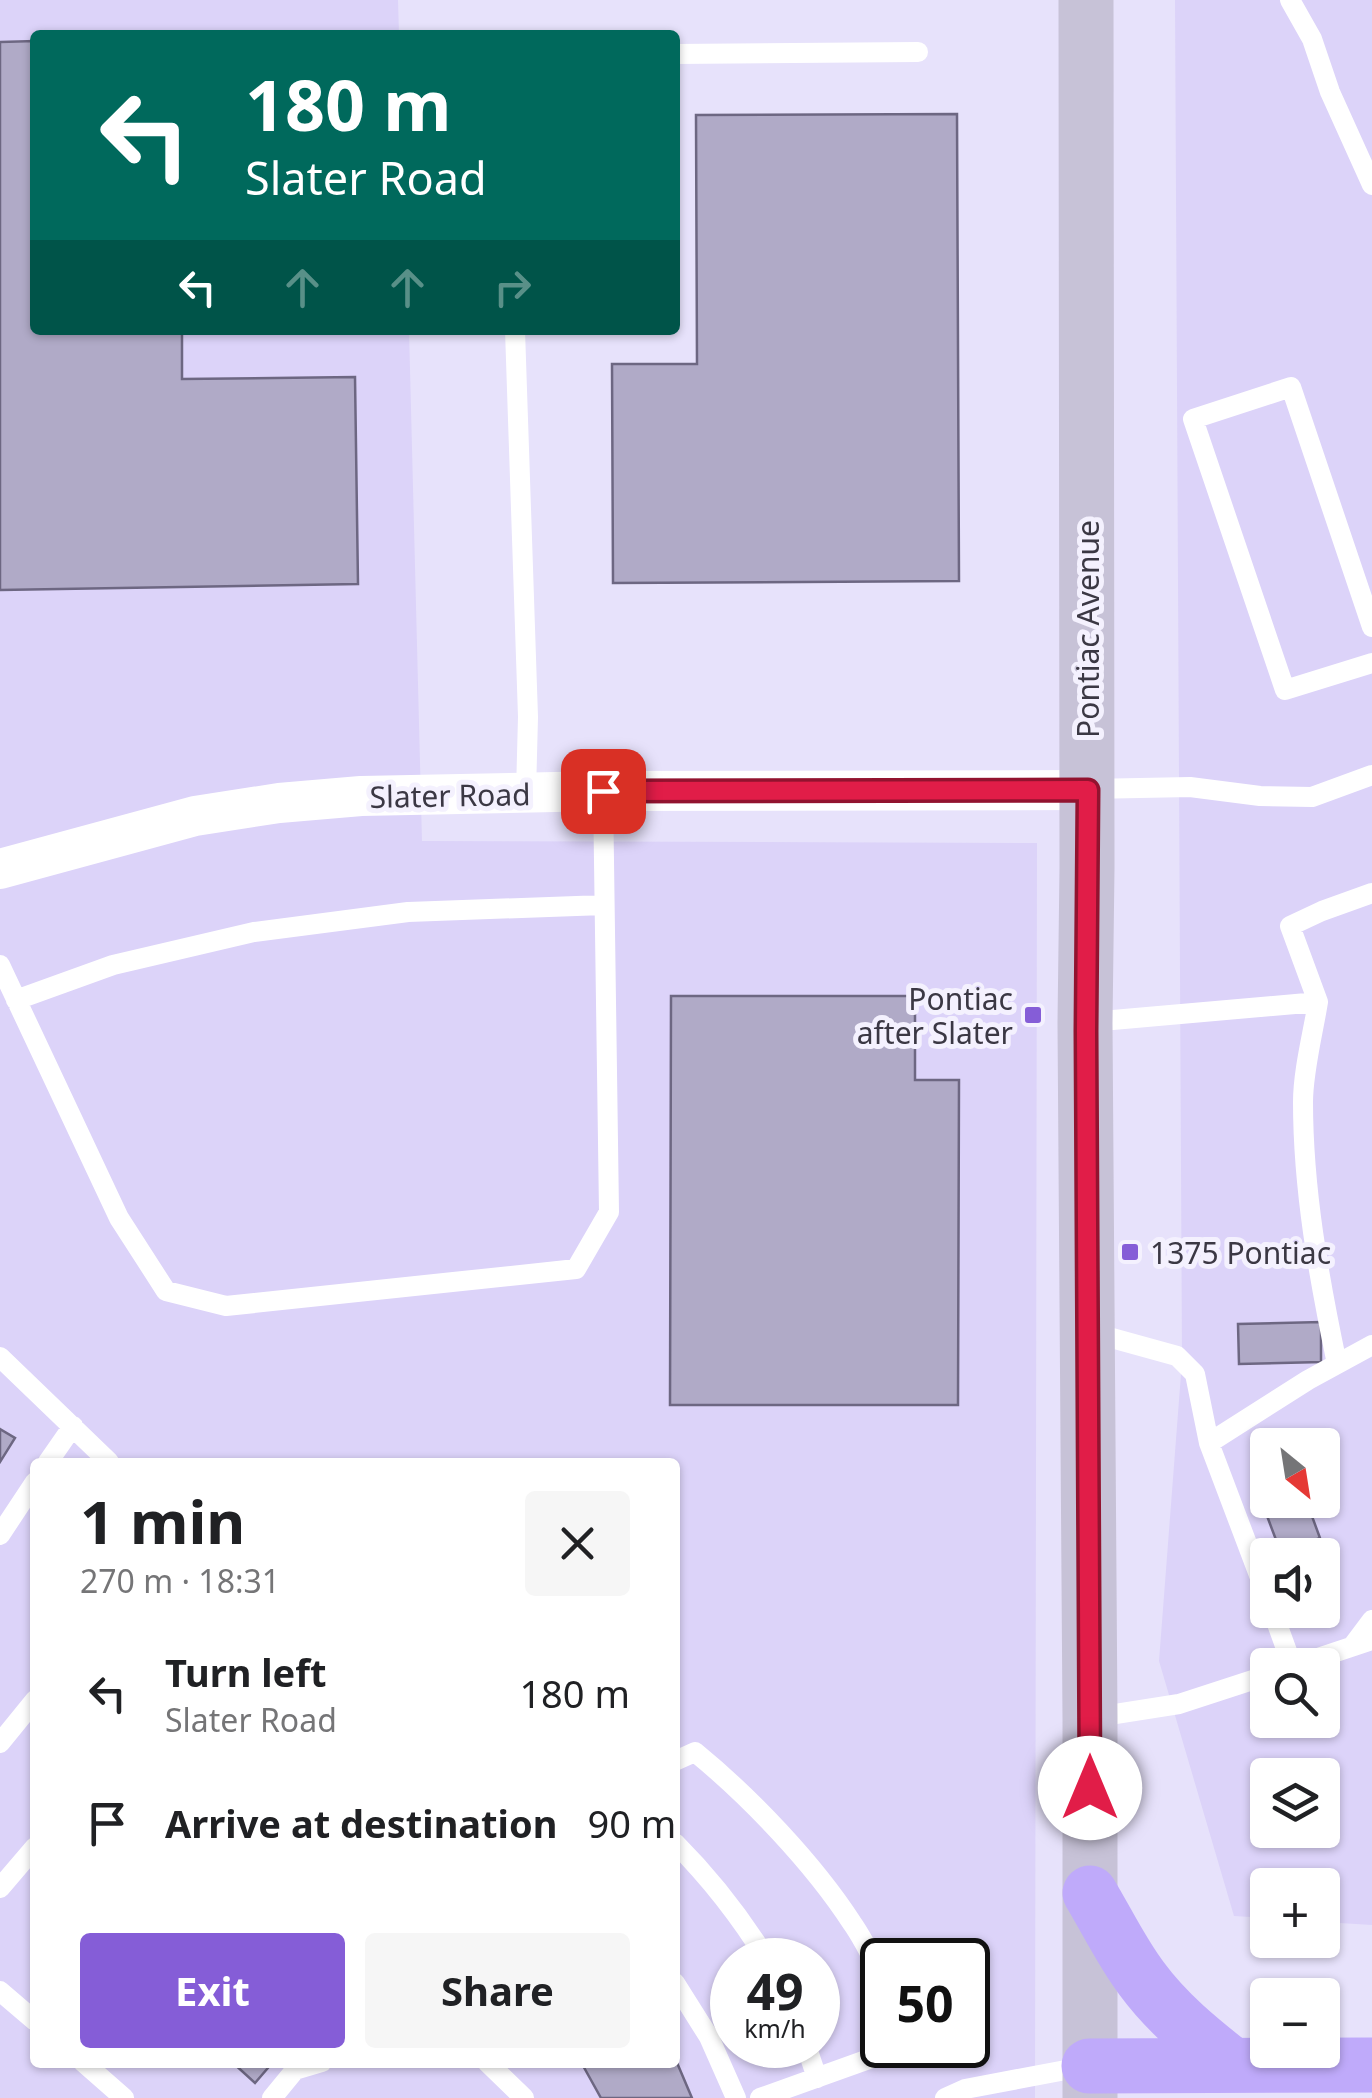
<!DOCTYPE html>
<html lang="en">
<head>
<meta charset="utf-8">
<style>
  body { margin:0; font-family:"Noto Sans",sans-serif; background:#f6f6f6; color:#202124; height:100vh; display:flex; flex-direction:column; font-size:38px; white-space:nowrap }
  * { box-sizing:border-box; margin:0 }
  p { font-size:32px; color:#757577 }
  .icon { flex:none; width:55px; height:55px; fill:none; stroke:currentColor; stroke-width:2; stroke-linecap:round; stroke-linejoin:round }
  .map { position:relative; flex:1; overflow:hidden }
  .side { position:absolute; left:30px; top:1458px; width:650px; height:610px; display:flex; flex-direction:column; background:#fff; border-radius:10px; box-shadow:0 2px 8px #0004 }
  .side>* { flex:none }
  .banner { position:absolute; left:30px; top:30px; width:650px; height:305px; border-radius:10px; box-shadow:0 2px 8px #0004; background:#00695c; color:#fff; overflow:hidden }
  .needle { width:65px; rotate:150deg }
  .tools { position:absolute; left:1250px; top:1428px; display:grid; gap:20px }
  .tools a { display:grid; place-items:center; width:90px; height:90px; border-radius:10px; background:#fff; box-shadow:0 2px 8px #0004; font-size:50px }
  .speed { position:absolute; left:710px; top:1938px; display:flex; gap:20px; font-size:50px; font-weight:700; text-align:center }
  .speed>* { display:grid; place-content:center; width:130px; height:130px; border-radius:50%; background:#fff; box-shadow:0 2px 8px #0004; line-height:1 }
  .speed small { font-size:25px; font-weight:400 }
  .speed .limit { border:5px solid #111; border-radius:15px; background:#fff; color:#111 }
  .pin { position:absolute; display:grid; place-items:center; width:85px; height:85px; color:#fff; margin:-42px; border-radius:20px; box-shadow:0 5px 15px #0006 }
  .me { position:absolute; width:110px; margin:-55px; rotate:0deg; stroke-linejoin:round; filter:drop-shadow(0 0 8px #0008) }
  .turn { display:flex; align-items:center; gap:35px; height:210px; padding:0 50px; font-size:45px }
  .turn .icon { width:130px; height:130px; stroke-width:2.5 }
  .turn b { display:block; font-size:70px; line-height:85px }
  .lanes { display:flex; align-items:center; height:95px; padding:0 50px; background:#0003; justify-content:center; gap:50px; direction:ltr }
  .lanes .off { opacity:.35 }
  .round { display:grid; place-items:center; flex:none; width:105px; height:105px; border-radius:10px; background:#f6f6f6 }
  .summary { display:flex; align-items:center; justify-content:space-between; height:170px; padding:0 50px }
  h1 { font-size:60px; font-weight:700; line-height:75px }
  .action { display:flex; gap:20px; margin-top:auto; padding:20px 50px }
  .action a { flex:1; height:115px; border-radius:10px; background:#855dd7; color:#fff; font-size:40px; font-weight:700; line-height:115px; text-align:center }
  .action a+a { background:#f6f6f6; color:#202124 }
  ul { padding:0; list-style:none }
  li { display:flex; align-items:center; gap:30px; height:130px; padding:0 50px }
  li div { flex:1 }
  li b { display:block; font-size:38px }
  li em { font-style:normal }
  .map>svg:first-child { display:block }
  .built { fill:#dcd3f9; fill-rule:evenodd }
  .building { fill:#b0aac7; stroke:#6d6782; stroke-width:2.5 }
  .lines { fill:none; stroke-linecap:round; stroke-linejoin:round }
  .service { stroke:#fff; stroke-width:20 }
  .minor { stroke:#fff; stroke-width:40 }
  .secondary { stroke:#c7c2d7; stroke-width:55 }
  .motorway { stroke:#bfaafa; stroke-width:55 }
  .route-casing { stroke:#92132f; stroke-width:25 }
  .route { stroke:#e11d48; stroke-width:18 }
  .poi-dot { fill:#855dd7; stroke:#f4f1fe; stroke-width:4 }
  .labels { text-anchor:middle; dominant-baseline:central; stroke-width:10; stroke-linejoin:round; paint-order:stroke }
  .street-label { font-size:30px; fill:#3b3844; stroke:#f4f1fe }
  .poi-label { font-size:30px; fill:#3b3844; stroke:#f4f1fe; text-anchor:end }
</style>
</head>
<body>
<div class="map">
<svg width="1372" height="2098" viewBox="0 0 1372 2098">
  <rect width="100%" height="100%" fill="#e7e2fb"/>
  <path class="built" d="M 0,0 L 398,0 L 399,35 L 35,35 L 35,330 L 409,330 L 422,841 L 1037,843 L 1035,2098 L 0,2098 ZM 35,1462 L 675,1462 L 675,2062 L 35,2062 ZM 732,1960 L 818,1960 L 818,2045 L 732,2045 ZM 882,1960 L 968,1960 L 968,2045 L 882,2045 Z
    M 1175,0 L 1372,0 L 1372,1925 L 1323,1922 L 1322,1885 L 1268,1885 L 1267,1918 L 1234,1916 L 1159,1661 L 1182,1361 ZM 1268,1445 L 1322,1445 L 1322,1500 L 1268,1500 ZM 1268,1555 L 1322,1555 L 1322,1610 L 1268,1610 ZM 1268,1665 L 1322,1665 L 1322,1720 L 1268,1720 ZM 1268,1775 L 1322,1775 L 1322,1830 L 1268,1830 Z"/>
  <path class="building" d="M 35,41 L 35,330 L 182,330 L 182,379 L 355,377 L 358,584 L 0,590 L 0,42 Z
    M 957,114 L 959,581 L 613,583 L 612,364 L 697,364 L 696,115 Z
    M 671,996 L 915,996 L 915,1080 L 959,1080 L 958,1405 L 670,1405 Z
    M 1321,1322 L 1321,1362 L 1239,1364 L 1238,1324 Z
    M 0,1429 L 15,1438 L 0,1462 Z
    M 1268,1497 L 1268,1500 L 1306,1500 L 1320,1538 L 1281,1553 L 1261,1500 Z
    M 675,2058 L 692,2098 L 601,2098 L 581,2062 L 675,2062 Z
    M 232,2062 L 273,2062 L 255,2083 Z"/>
  <g class="lines">
    <path class="service" d="M 1290,0 L 1312,39 L 1330,92 L 1372,185
      M 675,54 L 918,52
      M 515,330 L 528,717 L 526,793
      M 1372,627 L 1291,387 L 1193,419 L 1285,690 L 1372,663
      M 1089,789 L 1190,787 L 1260,796 L 1312,797 L 1372,775
      M 0,965 L 119,1218 L 166,1291 L 226,1306 L 576,1269 L 609,1212 L 603,791
      M 16,1000 L 113,965 L 254,932 L 408,912 L 604,905
      M 1318,1002 C 1313,1033 1303,1071 1303,1102 C 1303,1190 1319,1278 1337,1364
      M 1090,1022 L 1318,1002 L 1290,926 L 1322,911 L 1372,893
      M 1090,1332 L 1177,1356 L 1195,1374 L 1209,1443 L 1268,1599
      M 0,1357 L 109,1462
      M 1209,1443 L 1308,1380 L 1372,1345
      M 48,1462 L 73,1426
      M 0,1535 L 35,1482
      M 1272,1610 L 1292,1665
      M 1354,1644 L 1372,1620
      M 1297,1665 L 1372,1640
      M 1090,1718 L 1179,1704 L 1268,1675
      M 0,1743 L 35,1700
      M 675,1761 L 695,1752 C 750,1797 813,1863 852,1923 C 864,1940 873,1959 882,1977
      M 675,1843 C 710,1878 741,1918 767,1960
      M 0,1888 L 35,1847
      M 675,1983 L 709,2037 L 736,2098
      M 0,1991 L 35,2021
      M 806,2045 L 817,2078
      M 83,2062 L 124,2098
      M 487,2062 L 524,2098
      M 272,2098 L 295,2070 L 322,2062
      M 760,2098 L 908,2045
      M 945,2098 L 965,2089 L 1087,2066"/>
    <path class="minor" d="M 0,869 L 195,816 L 279,803 L 361,796 L 603,791 L 1087,790"/>
    <path class="secondary" d="M 1086,0 L 1087,868 L 1085,1023 L 1090,1718 L 1090,2098"/>
    <path class="motorway" d="M 1090,1893 C 1107,1921 1122,1953 1142,1979 C 1167,2013 1199,2039 1232,2065
      M 1089,2066 L 1372,2065"/>
  </g>
  <g class="lines">
    <defs>
      <path id="route" d="M 603,791 L 1088,790 L 1086,1031 L 1090,1788"/>
    </defs>
    <use href="#route" class="route-casing"/>
    <use href="#route" class="route"/>
  </g>
  <g class="poi-dot">
    <rect x="1023" y="1005" width="20" height="20" rx="5"/>
    <rect x="1120" y="1242" width="20" height="20" rx="5"/>
  </g>
  <g class="labels">
    <g class="street-label">
      <text transform="translate(1087 629) rotate(-90)">Pontiac Avenue</text>
      <text transform="translate(450 795) rotate(-1)">Slater Road</text>
    </g>
    <g class="poi-label">
      <text x="1013" y="998">Pontiac<tspan x="1013" dy="34">after Slater</tspan></text>
      <text x="1150" y="1252" text-anchor="start">1375 Pontiac</text>
    </g>
  </g>
</svg>
<div class="tools">
<a><svg class="needle" viewBox="-14 -14 28 28"><path d="M0-13l5 13h-10z" fill="#e53935"/><path d="M0 13l5-13h-10z" fill="#757577"/></svg></a>
<a><svg class="icon" aria-label="sound" viewBox="0 0 24 24"><path d="M4 9h4l5-4v14l-5-4H4zM17 9q2 3 0 6"/></svg></a>
<a><svg class="icon" aria-label="search" viewBox="0 0 24 24"><circle cx="10" cy="10" r="6"/><path d="M15 15l6 6"/></svg></a>
<a><svg class="icon" aria-label="layers" viewBox="0 0 24 24"><path d="M12 4l9 5-9 5-9-5zM3 14l9 5 9-5"/></svg></a>
<a>+</a>
<a>−</a>
</div>
<div class="speed"><div>49<small>km/h</small></div><div class="limit">50</div></div>
<div class="pin" style="left:603px;top:791px;background:#d93025"><svg class="icon" aria-label="arrive" viewBox="0 0 24 24"><path d="M6 21V4h12l-3 4 3 4H6"/></svg></div>
<svg class="me" style="left:1090px;top:1788px" viewBox="-20 -20 40 40"><circle r="19" fill="#fff"/><path d="M0-13L10 11 0 6-10 11z" fill="#e11d48"/></svg>
<div class="banner">
<div class="turn"><svg class="icon" aria-label="left" viewBox="0 0 24 24"><path d="M17 20v-9H6M10 6l-5 5 5 5"/></svg><div><b>180 m</b>Slater Road</div></div>
<div class="lanes"><svg class="icon" aria-label="left" viewBox="0 0 24 24"><path d="M17 20v-9H6M10 6l-5 5 5 5"/></svg><svg class="icon off" aria-label="ahead" viewBox="0 0 24 24"><path d="M12 20V5M6 11l6-6 6 6"/></svg><svg class="icon off" aria-label="ahead" viewBox="0 0 24 24"><path d="M12 20V5M6 11l6-6 6 6"/></svg><svg class="icon off" aria-label="right" viewBox="0 0 24 24"><path d="M7 20v-9h11M14 6l5 5-5 5"/></svg></div>
</div>
<section class="side">
<div class="summary"><div><h1>1 min</h1><p>270 m · 18:31</p></div><a class="round"><svg class="icon" aria-label="close" viewBox="0 0 24 24"><path d="M6 6l12 12M18 6L6 18"/></svg></a></div>
<ul>
<li><svg class="icon" aria-label="left" viewBox="0 0 24 24"><path d="M17 20v-9H6M10 6l-5 5 5 5"/></svg><div><b>Turn left</b><p>Slater Road</p></div><em>180 m</em></li>
<li><svg class="icon" aria-label="arrive" viewBox="0 0 24 24"><path d="M6 21V4h12l-3 4 3 4H6"/></svg><div><b>Arrive at destination</b></div><em>90 m</em></li>
</ul>
<div class="action"><a>Exit</a><a>Share</a></div>
</section>
</div>
</body>
</html>
